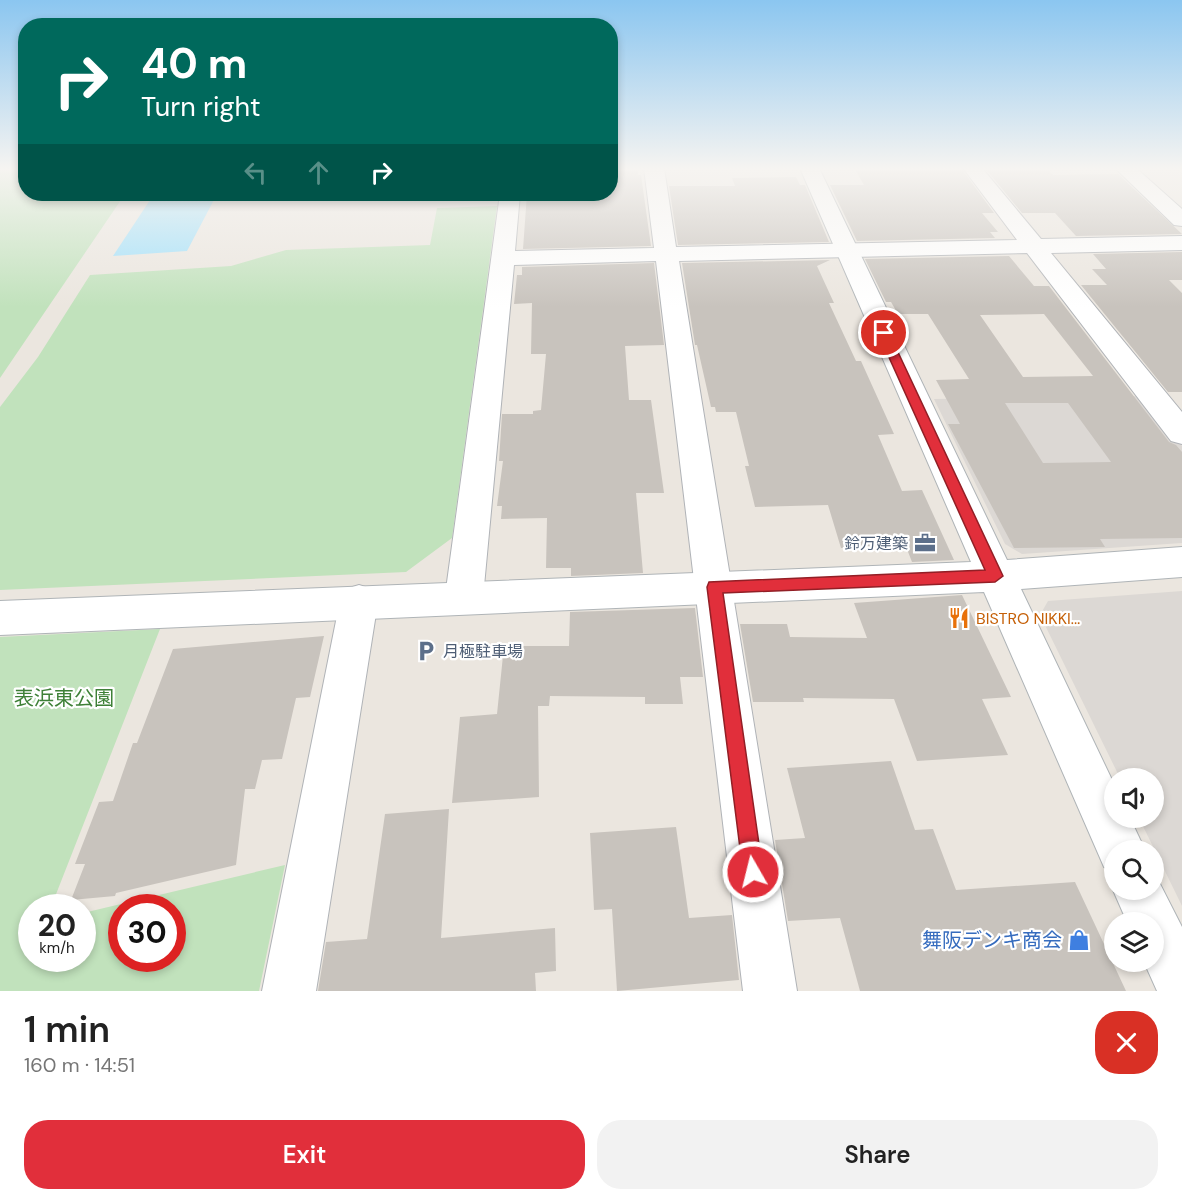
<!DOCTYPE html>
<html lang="en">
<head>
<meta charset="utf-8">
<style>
  body { margin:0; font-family:"DM Sans","Noto Sans JP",sans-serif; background:#f2f2f2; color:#222; height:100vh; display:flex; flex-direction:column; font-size:22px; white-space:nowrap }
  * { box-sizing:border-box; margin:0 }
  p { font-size:20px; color:#767676 }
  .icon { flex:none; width:33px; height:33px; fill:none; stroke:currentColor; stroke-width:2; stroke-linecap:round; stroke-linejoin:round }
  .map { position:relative; height:991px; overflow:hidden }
  .drawer { display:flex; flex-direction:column; background:#fff; flex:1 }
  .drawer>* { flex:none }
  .hud { position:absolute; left:18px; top:18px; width:600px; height:183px; border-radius:24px; box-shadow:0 3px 9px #0003; background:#00695c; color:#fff; overflow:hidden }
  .controls { position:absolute; left:1104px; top:768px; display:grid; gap:12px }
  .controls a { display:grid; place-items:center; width:60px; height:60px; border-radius:50%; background:#fff; box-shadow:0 3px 9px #0003; font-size:30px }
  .speed { position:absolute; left:18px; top:894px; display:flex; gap:12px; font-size:30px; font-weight:700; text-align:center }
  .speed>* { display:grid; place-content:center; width:78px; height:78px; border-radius:50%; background:#fff; box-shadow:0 3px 9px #0003; line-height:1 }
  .speed small { font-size:15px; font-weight:400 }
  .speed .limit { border:9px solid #d22; background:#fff; color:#111 }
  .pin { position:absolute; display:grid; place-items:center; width:51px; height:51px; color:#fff; margin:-26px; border:3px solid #fff; border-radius:50%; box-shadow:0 2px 6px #0007 }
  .me { position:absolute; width:66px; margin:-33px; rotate:352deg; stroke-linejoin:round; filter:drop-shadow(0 0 4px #0008) }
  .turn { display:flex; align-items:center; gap:21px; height:126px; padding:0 24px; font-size:27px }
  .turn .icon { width:78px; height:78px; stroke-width:2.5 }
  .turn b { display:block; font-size:42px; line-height:51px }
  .lanes { display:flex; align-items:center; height:57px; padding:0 24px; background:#0003; justify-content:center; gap:30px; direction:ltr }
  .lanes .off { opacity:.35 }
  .round { display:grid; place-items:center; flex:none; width:63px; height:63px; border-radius:24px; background:#f2f2f2 }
  .summary { display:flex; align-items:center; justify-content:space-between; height:102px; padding:0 24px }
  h1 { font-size:36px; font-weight:600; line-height:45px }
  .action { display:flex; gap:12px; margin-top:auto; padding:12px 24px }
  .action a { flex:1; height:69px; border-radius:24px; background:#e12f3b; color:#fff; font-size:24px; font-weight:600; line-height:69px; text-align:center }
  .action a+a { background:#f2f2f2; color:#222 }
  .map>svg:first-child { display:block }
  .industrial { fill:#dcd8d4 }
  .green { fill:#c1e2bc; fill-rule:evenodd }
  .water { fill:#9fe0fb }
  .building { fill:#c8c3bd; fill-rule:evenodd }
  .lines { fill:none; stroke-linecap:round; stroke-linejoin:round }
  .street-casing { stroke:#b0b3b7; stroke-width:2 }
  .secondary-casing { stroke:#afb4b7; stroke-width:2 }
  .street { fill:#fff; fill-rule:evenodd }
  .secondary { fill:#fff; fill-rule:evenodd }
  .route { fill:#e12f3b; stroke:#921f26; stroke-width:1.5 }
  .labels { text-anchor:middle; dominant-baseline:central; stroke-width:4.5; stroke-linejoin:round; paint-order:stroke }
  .service-label { font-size:16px; fill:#4e5e75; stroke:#fff; text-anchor:end }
  .food-label { font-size:16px; fill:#c56008; stroke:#fff; text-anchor:start }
  .near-park-label { font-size:20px; fill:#3e8037; stroke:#fff }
  .near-shop-label { font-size:20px; fill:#366cbe; stroke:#fff; text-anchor:end }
</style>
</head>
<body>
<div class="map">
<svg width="1182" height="991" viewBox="0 0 1182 991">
  <rect width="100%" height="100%" fill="#ebe6df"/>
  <path class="industrial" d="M 1143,396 L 1182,446 L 1182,543 L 1022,554 L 1005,544 L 934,399 Z
    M 1182,591 L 1182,906 L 1139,818 L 1154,818 L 1154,778 L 1120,778 L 1040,615 L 1048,601 Z"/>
  <path class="green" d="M 0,168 L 25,168 L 26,194 L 125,194 L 0,378 Z
    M 497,206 L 452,538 L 406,572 L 0,590 L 0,407 L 38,357 L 90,275 L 231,266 L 286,250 L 430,245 L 437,208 Z
    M 160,629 L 51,907 L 32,908 L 32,958 L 82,958 L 83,913 L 285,865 L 259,991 L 0,991 L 0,637 ZM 122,908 L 172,908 L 172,958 L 122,958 Z"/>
  <path class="water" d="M 154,194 L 217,194 L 187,251 L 113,256 Z"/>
  <path class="building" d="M 610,168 L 637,168 L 638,175 L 641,175 L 651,246 L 523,249 L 527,194 L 610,194 Z
    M 854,168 L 961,168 L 994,213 L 982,213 L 998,232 L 990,232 L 995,238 L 857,241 L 830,185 L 864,185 Z
    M 985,168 L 1047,168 L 1053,175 L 1118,174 L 1182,234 L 1076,236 L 1055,213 L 1022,213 Z
    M 796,177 L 800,185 L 805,185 L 829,242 L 678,245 L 669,186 L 735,186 L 732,178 Z
    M 1182,252 L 1182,280 L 1169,280 L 1182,293 L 1182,392 L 1168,392 L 1081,285 L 1107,285 L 1092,269 L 1106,269 L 1093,254 Z
    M 1009,256 L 1034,286 L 1049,286 L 1169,442 L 1176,445 L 1182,452 L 1182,538 L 1100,539 L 1105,547 L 1014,548 L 948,424 L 960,424 L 936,380 L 969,379 L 928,314 L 898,314 L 891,302 L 886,302 L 865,259 ZM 1044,314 L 1093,376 L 1023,377 L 980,315 ZM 1005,403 L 1068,403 L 1111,462 L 1043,463 Z
    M 830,260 L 817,266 L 834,303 L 829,303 L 856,361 L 861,361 L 894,434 L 878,435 L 902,491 L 922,490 L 954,560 L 912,562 L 905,544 L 841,548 L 828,505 L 755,507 L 745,466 L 749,466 L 736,412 L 716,412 L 715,407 L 711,407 L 697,345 L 695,345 L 682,263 Z
    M 654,263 L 664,345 L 625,346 L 629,400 L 651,400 L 664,493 L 636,493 L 643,573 L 571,576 L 571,568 L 546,568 L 547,518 L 501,519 L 502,506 L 497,506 L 503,461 L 499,461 L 502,414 L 533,414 L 533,411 L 541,410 L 546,354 L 531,354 L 532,303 L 514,304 L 517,275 L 522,275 L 522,267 Z
    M 962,595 L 1011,697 L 982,699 L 1008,755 L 917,761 L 894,699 L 803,698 L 804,702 L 753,702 L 740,624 L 787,624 L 790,637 L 867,638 L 854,603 Z
    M 695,608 L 703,677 L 680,677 L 683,704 L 645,704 L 645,697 L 550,696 L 549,706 L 538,706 L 539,797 L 452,803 L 460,717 L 497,714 L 504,646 L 569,646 L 570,612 Z
    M 324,636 L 310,697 L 296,698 L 282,759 L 262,760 L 255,789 L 245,789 L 236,865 L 116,893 L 115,896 L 71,900 L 85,864 L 75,864 L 99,802 L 113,801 L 133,743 L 137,743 L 173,649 Z
    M 891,761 L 915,830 L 933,829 L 956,890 L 1075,882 L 1126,991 L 860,991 L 840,918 L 788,921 L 775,840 L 805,838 L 787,768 Z
    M 449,809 L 441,938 L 555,928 L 556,971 L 535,973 L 536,991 L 318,991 L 326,942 L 367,939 L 385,814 Z
    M 676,827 L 689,918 L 732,915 L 739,980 L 617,991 L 612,909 L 594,910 L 590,833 Z"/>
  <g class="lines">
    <defs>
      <path id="street" d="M 644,168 L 664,168 L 676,247 L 1017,240 L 963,168 L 982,168 L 1041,239 L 1182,236 L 1182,250 L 1051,253 L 1182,412 L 1182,444 L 1171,441 L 1027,253 L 679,261 L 797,991 L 743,991 L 656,261 L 514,265 L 483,597 L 477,608 L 464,613 L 451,608 L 445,597 L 500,194 L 520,194 L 515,251 L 654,248 Z
        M 1115,168 L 1136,168 L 1182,209 L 1182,226 L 1174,225 Z
        M 359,585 L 372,589 L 378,601 L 316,991 L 262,991 L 340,601 L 346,589 Z"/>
      <path id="secondary" d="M 800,168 L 819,168 L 1007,560 L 1182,547 L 1182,577 L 1021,589 L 1114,784 L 1114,818 L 1130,818 L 1145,850 L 1114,850 L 1114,871 L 1104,867 L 984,592 L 0,635 L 0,601 L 971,562 Z
        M 1154,872 L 1182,927 L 1182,991 L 1157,991 L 1144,962 L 1154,962 L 1154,922 L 1127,922 L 1113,890 L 1114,887 L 1114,890 L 1154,890 Z"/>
    </defs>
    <use href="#street" class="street-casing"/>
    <use href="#secondary" class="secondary-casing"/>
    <use href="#street" class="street"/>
    <use href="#secondary" class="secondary"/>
  </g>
  <linearGradient id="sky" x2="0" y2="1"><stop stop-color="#8bc6f0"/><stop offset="0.55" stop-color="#f6f4f1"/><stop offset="1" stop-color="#f6f4f1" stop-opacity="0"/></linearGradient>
  <rect width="1182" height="307" fill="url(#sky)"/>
  <path class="route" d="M 884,329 L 889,333 L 1003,576 L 995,582 L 723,593 L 763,872 L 760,879 L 753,882 L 746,879 L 743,872 L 707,587 L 709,582 L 985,570 L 878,333 Z"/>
  <defs>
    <symbol id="office-bare" viewBox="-9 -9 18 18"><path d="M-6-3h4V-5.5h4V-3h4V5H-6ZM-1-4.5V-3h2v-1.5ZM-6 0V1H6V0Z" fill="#5c6f8a" stroke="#fff" stroke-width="2.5" paint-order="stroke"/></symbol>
    <symbol id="restaurant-bare" viewBox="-9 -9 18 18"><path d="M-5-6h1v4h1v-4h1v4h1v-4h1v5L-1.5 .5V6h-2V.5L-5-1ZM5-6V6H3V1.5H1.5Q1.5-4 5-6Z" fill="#e8710a" stroke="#fff" stroke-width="2.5" paint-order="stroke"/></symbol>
    <symbol id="parking-bare" viewBox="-9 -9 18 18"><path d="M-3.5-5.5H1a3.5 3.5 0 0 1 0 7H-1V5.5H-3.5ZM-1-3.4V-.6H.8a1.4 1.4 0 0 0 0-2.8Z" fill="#5c6f8a" stroke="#fff" stroke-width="2.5" paint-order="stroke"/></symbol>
    <symbol id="shop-bare" viewBox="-9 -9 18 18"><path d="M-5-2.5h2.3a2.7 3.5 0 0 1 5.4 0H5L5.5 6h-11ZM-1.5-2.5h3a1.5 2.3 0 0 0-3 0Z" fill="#3f7fe0" stroke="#fff" stroke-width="2.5" paint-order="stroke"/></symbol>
  </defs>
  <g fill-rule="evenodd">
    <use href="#office-bare" x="910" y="528" width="30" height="30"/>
    <use href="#restaurant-bare" x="944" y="603" width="30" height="30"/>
    <use href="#parking-bare" x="411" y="636" width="30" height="30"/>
    <use href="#shop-bare" x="1064" y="925" width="30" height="30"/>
  </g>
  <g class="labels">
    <g class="service-label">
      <text x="908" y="543">鈴万建築</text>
      <text x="443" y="651" text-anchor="start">月極駐車場</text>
    </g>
    <g class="food-label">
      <text x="976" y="618">BISTRO NIKKI...</text>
    </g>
    <g class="near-park-label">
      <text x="64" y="698">表浜東公園</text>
    </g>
    <g class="near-shop-label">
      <text x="1062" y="940">舞阪デンキ商会</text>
    </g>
  </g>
</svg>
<div class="controls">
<a><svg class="icon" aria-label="sound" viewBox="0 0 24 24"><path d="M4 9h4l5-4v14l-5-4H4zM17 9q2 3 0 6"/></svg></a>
<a><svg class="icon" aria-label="search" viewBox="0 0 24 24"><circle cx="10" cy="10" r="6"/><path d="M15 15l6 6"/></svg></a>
<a><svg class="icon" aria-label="layers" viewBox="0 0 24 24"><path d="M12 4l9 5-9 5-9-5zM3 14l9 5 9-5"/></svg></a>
</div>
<div class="speed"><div>20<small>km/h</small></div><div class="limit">30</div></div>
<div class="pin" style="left:884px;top:333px;background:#d93025"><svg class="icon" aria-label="arrive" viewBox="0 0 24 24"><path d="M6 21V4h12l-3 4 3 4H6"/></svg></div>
<svg class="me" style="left:753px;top:872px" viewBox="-20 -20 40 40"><circle r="17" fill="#e12f3b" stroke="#fff" stroke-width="3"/><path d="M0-11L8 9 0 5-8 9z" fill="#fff"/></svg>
<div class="hud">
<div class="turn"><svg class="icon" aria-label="right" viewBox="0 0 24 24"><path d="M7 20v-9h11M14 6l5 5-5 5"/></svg><div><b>40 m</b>Turn right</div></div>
<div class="lanes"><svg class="icon off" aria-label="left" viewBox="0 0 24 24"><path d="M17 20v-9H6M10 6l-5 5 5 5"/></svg><svg class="icon off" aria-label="ahead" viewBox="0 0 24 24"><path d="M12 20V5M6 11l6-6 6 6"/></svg><svg class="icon" aria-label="right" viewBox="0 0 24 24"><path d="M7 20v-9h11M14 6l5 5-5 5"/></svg></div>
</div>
</div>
<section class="drawer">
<div class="summary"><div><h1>1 min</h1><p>160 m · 14:51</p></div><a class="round" style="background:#d93025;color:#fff"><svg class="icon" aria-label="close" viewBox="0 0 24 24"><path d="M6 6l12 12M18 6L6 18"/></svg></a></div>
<div class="action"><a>Exit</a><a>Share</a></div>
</section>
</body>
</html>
